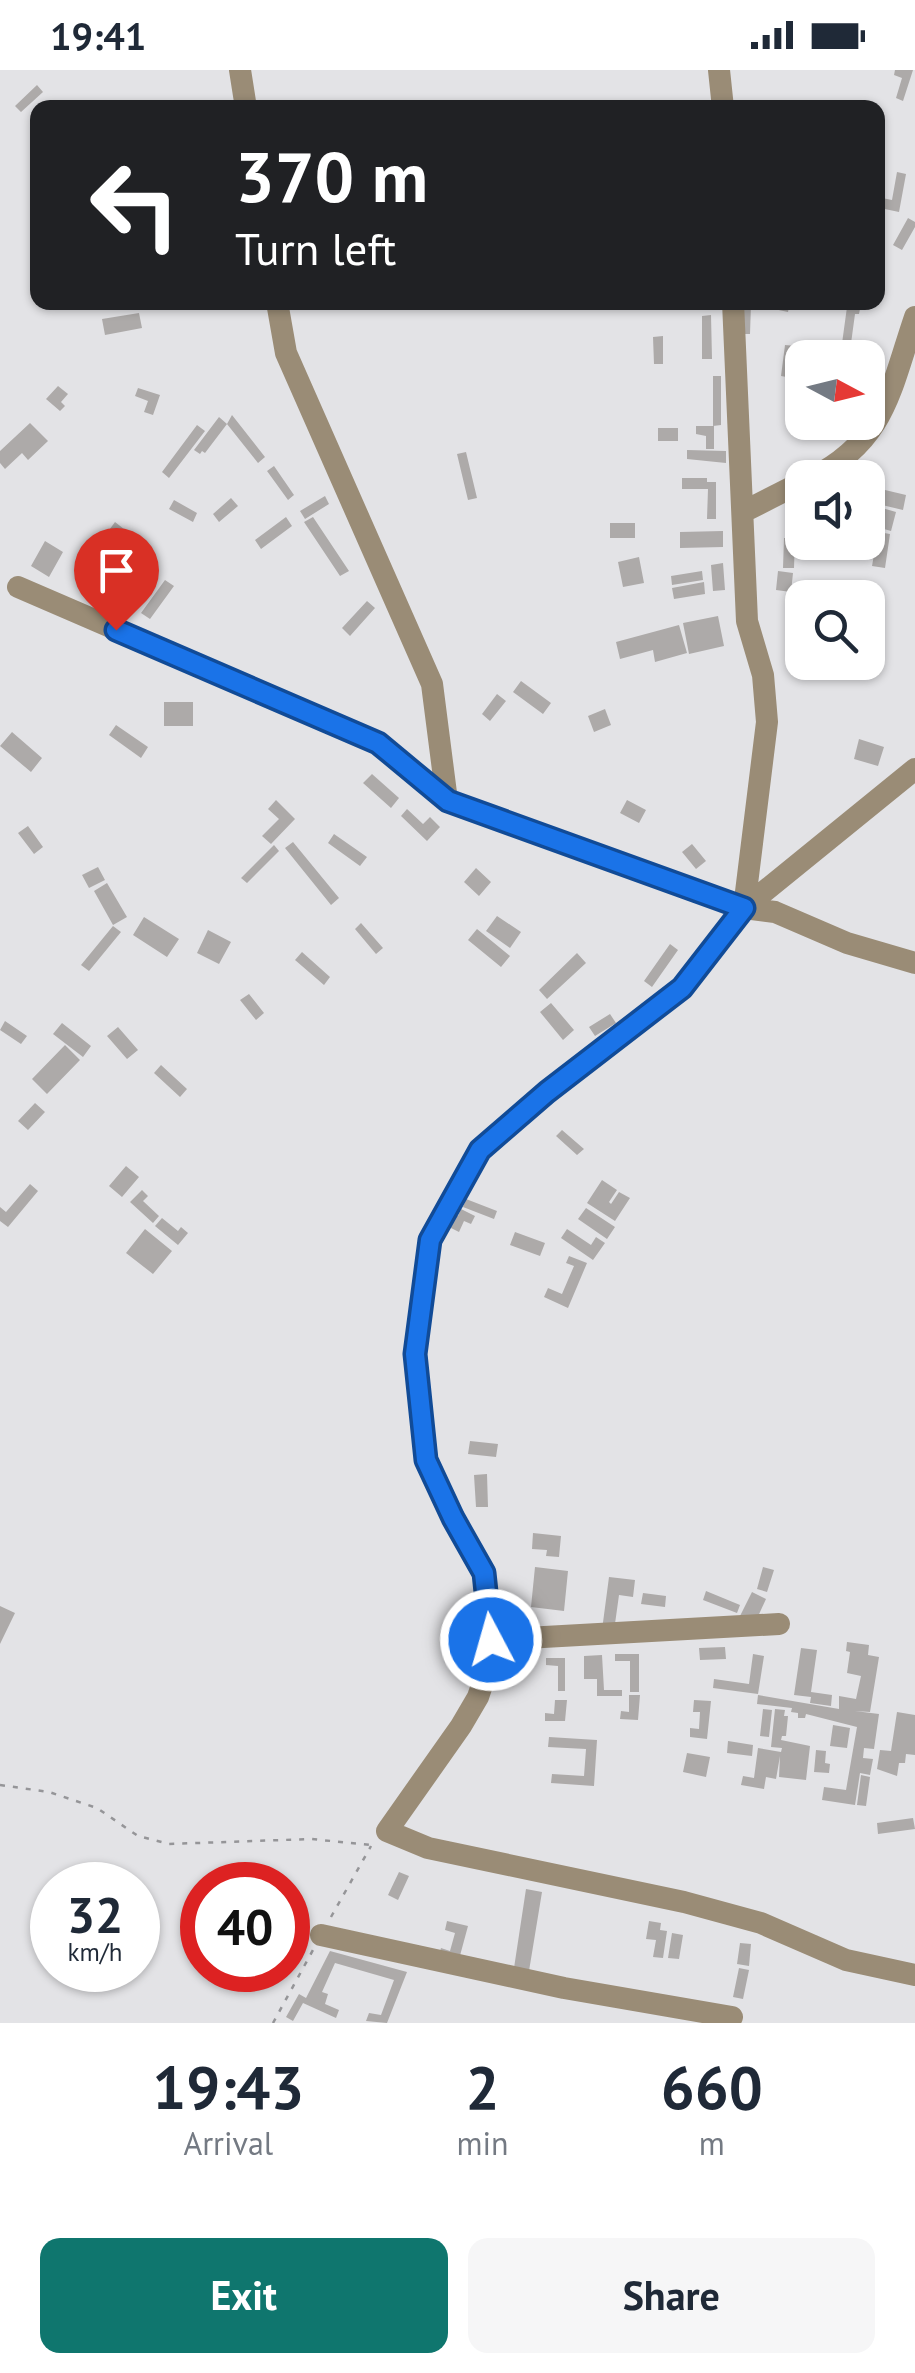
<!DOCTYPE html>
<html lang="en">
<head>
<meta charset="utf-8">
<style>
  body { margin:0; font-family:"PT Sans",sans-serif; background:#f6f6f7; color:#1f2937; height:100vh; display:flex; flex-direction:column; font-size:38px; white-space:nowrap }
  * { box-sizing:border-box; margin:0 }
  p { font-size:32px; color:#747a83 }
  .icon { flex:none; width:55px; height:55px; fill:none; stroke:currentColor; stroke-width:2; stroke-linecap:round; stroke-linejoin:round }
  .map { position:relative; height:1953px; overflow:hidden }
  .details { display:flex; flex-direction:column; background:#fff; flex:1 }
  .details>* { flex:none }
  .hud { position:absolute; left:30px; top:30px; width:855px; height:210px; border-radius:20px; box-shadow:0 2px 8px #0004; background:#202124; color:#fff; overflow:hidden }
  .needle { width:65px; rotate:97deg }
  .tools { position:absolute; left:785px; top:270px; display:grid; gap:20px }
  .tools a { display:grid; place-items:center; width:100px; height:100px; border-radius:20px; background:#fff; box-shadow:0 2px 8px #0004; font-size:50px }
  .speed { position:absolute; left:30px; top:1792px; display:flex; gap:20px; font-size:50px; font-weight:700; text-align:center }
  .speed>* { display:grid; place-content:center; width:130px; height:130px; border-radius:50%; background:#fff; box-shadow:0 2px 8px #0004; line-height:1 }
  .speed small { font-size:25px; font-weight:400 }
  .speed .limit { border:15px solid #d22; background:#fff; color:#111 }
  .pin { position:absolute; display:grid; place-items:center; width:85px; height:85px; color:#fff; margin:-102px -42px; border-radius:50% 50% 50% 0; rotate:-45deg; box-shadow:0 0 10px #0007 }
  .pin .icon { rotate:45deg }
  .me { position:absolute; width:110px; margin:-55px; rotate:354deg; stroke-linejoin:round; filter:drop-shadow(0 0 8px #0008) }
  .turn { display:flex; align-items:center; gap:35px; height:210px; padding:0 40px; font-size:45px }
  .turn .icon { width:130px; height:130px; stroke-width:2.5 }
  .turn b { display:block; font-size:70px; line-height:85px }
  .eta { display:flex; justify-content:space-evenly; align-items:center; height:170px; text-align:center }
  .eta b { font-size:60px; font-weight:700; line-height:70px }
  .primary-button { display:flex; gap:20px; margin-top:auto; padding:20px 40px }
  .primary-button a { flex:1; height:115px; border-radius:20px; background:#0f766e; color:#fff; font-size:40px; font-weight:700; line-height:115px; text-align:center }
  .primary-button a+a { background:#f6f6f7; color:#1f2937 }
  .status { display:flex; justify-content:space-between; align-items:center; height:70px; padding:0 50px; background:#fff; direction:ltr }
  .status svg { height:28px; fill:currentColor }
  .map>svg:first-child { display:block }
  .building { fill:#adaaa9 }
  .lines { fill:none; stroke-linecap:round; stroke-linejoin:round }
  .path { stroke:#959598; stroke-width:2.5; stroke-dasharray:5 8; stroke-linecap:butt }
  .minor { stroke:#9a8c76; stroke-width:22 }
  .route-casing { stroke:#114b97; stroke-width:25 }
  .route { stroke:#1a73e8; stroke-width:18 }
</style>
</head>
<body>
<div class="status"><b>19:41</b><svg viewBox="0 0 49 12"><path d="M0 12V9h3v3zM5 12V6h3v6zM10 12V3h3v9zM15 12V0h3v12zM26 1h20v11H26zM47 4h2v5h-2z"/></svg></div>
<div class="map">
<svg width="915" height="1953" viewBox="0 0 915 1953">
  <rect width="100%" height="100%" fill="#e3e3e6"/>
  <path class="building" d="M 895,0 L 913,0 L 903,31 L 896,28 L 902,8 L 894,5 Z
    M 37,15 L 43,22 L 21,42 L 15,36 Z
    M 897,102 L 906,104 L 899,142 L 880,138 L 882,128 L 892,130 Z
    M 908,148 L 915,152 L 915,157 L 902,180 L 893,175 Z
    M 741,232 L 751,233 L 790,232 L 788,242 L 751,234 L 750,264 L 740,264 Z
    M 847,237 L 860,239 L 859,244 L 855,244 L 849,288 L 840,288 Z
    M 139,243 L 142,258 L 105,265 L 102,249 Z
    M 711,245 L 712,289 L 702,289 L 702,246 Z
    M 663,266 L 663,294 L 654,294 L 653,267 Z
    M 785,275 L 796,276 L 792,308 L 781,306 Z
    M 713,306 L 721,306 L 721,355 L 713,356 Z
    M 58,316 L 68,324 L 61,332 L 65,336 L 60,341 L 46,329 Z
    M 138,318 L 160,325 L 153,345 L 144,342 L 148,331 L 135,326 Z
    M 232,345 L 265,387 L 258,393 L 227,354 Z
    M 219,347 L 227,354 L 205,383 L 202,381 L 200,384 L 194,380 Z
    M 30,353 L 48,371 L 28,390 L 22,383 L 5,399 L 0,393 L 0,381 Z
    M 197,355 L 205,361 L 169,408 L 162,402 Z
    M 696,356 L 714,356 L 714,379 L 706,379 L 706,366 L 696,364 Z
    M 658,358 L 678,358 L 678,371 L 658,371 Z
    M 687,380 L 726,381 L 726,393 L 687,389 Z
    M 466,382 L 477,428 L 468,430 L 457,384 Z
    M 274,396 L 294,425 L 288,430 L 267,401 Z
    M 682,408 L 707,408 L 707,412 L 716,412 L 716,449 L 707,449 L 708,419 L 682,419 Z
    M 885,420 L 906,425 L 903,440 L 882,435 Z
    M 325,426 L 329,434 L 305,449 L 300,441 Z
    M 231,428 L 238,436 L 219,452 L 213,444 Z
    M 174,430 L 197,443 L 193,452 L 169,439 Z
    M 882,438 L 896,442 L 891,461 L 877,457 Z
    M 286,447 L 292,456 L 261,479 L 255,470 Z
    M 313,447 L 349,501 L 340,506 L 304,452 Z
    M 115,452 L 124,459 L 102,489 L 93,482 Z
    M 610,453 L 635,453 L 635,468 L 610,468 Z
    M 723,461 L 723,477 L 680,478 L 680,462 Z
    M 878,462 L 890,464 L 885,498 L 872,496 Z
    M 784,468 L 795,468 L 794,498 L 783,498 Z
    M 45,471 L 63,482 L 49,507 L 31,496 Z
    M 639,487 L 644,513 L 623,517 L 618,492 Z
    M 120,491 L 130,499 L 108,531 L 98,524 Z
    M 723,493 L 725,520 L 713,521 L 711,495 Z
    M 702,501 L 703,510 L 672,515 L 671,506 Z
    M 778,501 L 793,503 L 791,522 L 776,520 Z
    M 165,510 L 174,516 L 150,549 L 141,543 Z
    M 704,512 L 705,524 L 674,529 L 672,518 Z
    M 367,531 L 375,538 L 350,566 L 342,558 Z
    M 718,546 L 724,576 L 689,584 L 683,553 Z
    M 679,555 L 687,583 L 655,592 L 653,580 L 620,589 L 616,572 Z
    M 521,611 L 551,633 L 543,644 L 513,622 Z
    M 497,624 L 506,631 L 490,651 L 482,644 Z
    M 164,632 L 193,632 L 193,656 L 164,656 Z
    M 605,639 L 611,655 L 594,662 L 588,646 Z
    M 116,655 L 148,677 L 141,688 L 109,665 Z
    M 12,662 L 42,688 L 31,702 L 0,676 Z
    M 859,669 L 884,677 L 878,696 L 854,689 Z
    M 372,704 L 399,728 L 391,738 L 363,713 Z
    M 276,730 L 295,749 L 271,774 L 262,766 L 279,749 L 268,739 Z
    M 627,730 L 646,740 L 639,753 L 620,743 Z
    M 407,739 L 423,754 L 430,747 L 440,757 L 427,771 L 401,746 Z
    M 28,756 L 43,777 L 34,784 L 18,763 Z
    M 334,764 L 367,787 L 360,796 L 328,773 Z
    M 293,772 L 339,828 L 331,835 L 285,778 Z
    M 692,774 L 706,791 L 696,799 L 682,782 Z
    M 274,775 L 279,781 L 247,813 L 241,808 Z
    M 98,797 L 105,810 L 89,818 L 82,805 Z
    M 476,798 L 491,812 L 479,826 L 464,812 Z
    M 107,813 L 127,847 L 113,855 L 94,821 Z
    M 497,846 L 521,862 L 510,878 L 486,861 Z
    M 144,847 L 179,869 L 167,887 L 133,865 Z
    M 361,853 L 383,878 L 376,884 L 355,859 Z
    M 113,856 L 121,862 L 89,901 L 81,895 Z
    M 477,859 L 510,886 L 501,897 L 468,870 Z
    M 208,860 L 231,872 L 219,894 L 197,883 Z
    M 670,874 L 678,880 L 652,917 L 644,911 Z
    M 302,882 L 330,907 L 324,915 L 295,890 Z
    M 577,883 L 586,893 L 547,929 L 539,920 Z
    M 249,924 L 264,943 L 256,950 L 240,930 Z
    M 551,933 L 574,960 L 563,970 L 540,942 Z
    M 610,944 L 616,953 L 595,966 L 589,957 Z
    M 5,951 L 27,966 L 21,974 L 0,960 Z
    M 62,953 L 91,976 L 83,987 L 53,964 Z
    M 118,957 L 138,980 L 127,989 L 107,966 Z
    M 65,975 L 80,990 L 47,1024 L 32,1009 Z
    M 161,995 L 187,1019 L 180,1027 L 154,1003 Z
    M 35,1033 L 45,1042 L 28,1060 L 18,1051 Z
    M 562,1060 L 584,1079 L 577,1085 L 556,1066 Z
    M 126,1096 L 139,1107 L 122,1127 L 109,1116 Z
    M 602,1110 L 617,1120 L 609,1132 L 611,1134 L 619,1122 L 630,1128 L 615,1151 L 587,1133 Z
    M 30,1114 L 38,1121 L 8,1157 L 0,1151 L 0,1137 L 6,1142 Z
    M 142,1120 L 148,1126 L 143,1131 L 159,1146 L 153,1153 L 130,1132 Z
    M 466,1129 L 497,1141 L 494,1149 L 463,1137 Z
    M 586,1138 L 615,1157 L 607,1169 L 578,1149 Z
    M 461,1139 L 475,1146 L 471,1154 L 464,1151 L 459,1162 L 445,1155 L 451,1143 L 458,1146 Z
    M 162,1148 L 178,1161 L 181,1157 L 188,1163 L 178,1175 L 155,1156 Z
    M 145,1159 L 172,1181 L 153,1204 L 126,1183 Z
    M 567,1159 L 591,1175 L 596,1167 L 605,1173 L 593,1190 L 561,1168 Z
    M 515,1162 L 545,1173 L 540,1186 L 510,1175 Z
    M 569,1186 L 587,1193 L 568,1238 L 544,1227 L 548,1218 L 562,1224 L 574,1196 L 566,1193 Z
    M 470,1371 L 498,1374 L 496,1387 L 468,1384 Z
    M 487,1404 L 488,1437 L 476,1437 L 474,1405 Z
    M 533,1463 L 561,1466 L 559,1487 L 546,1486 L 547,1480 L 532,1479 Z
    M 535,1497 L 568,1501 L 564,1541 L 531,1537 Z
    M 763,1497 L 774,1500 L 767,1522 L 757,1519 Z
    M 609,1507 L 635,1510 L 633,1527 L 619,1525 L 614,1561 L 602,1560 Z
    M 706,1521 L 740,1535 L 737,1543 L 703,1530 Z
    M 752,1522 L 766,1529 L 755,1553 L 740,1546 Z
    M 643,1523 L 666,1526 L 665,1537 L 641,1534 Z
    M 0,1536 L 15,1543 L 0,1574 Z
    M 847,1572 L 869,1575 L 868,1585 L 879,1587 L 870,1642 L 855,1641 L 879,1644 L 874,1679 L 864,1678 L 863,1688 L 873,1689 L 870,1705 L 860,1703 L 855,1735 L 822,1730 L 824,1717 L 846,1720 L 857,1657 L 806,1644 L 805,1648 L 798,1648 L 798,1643 L 791,1642 L 792,1638 L 757,1634 L 758,1625 L 839,1639 L 839,1626 L 856,1629 L 861,1606 L 847,1603 L 850,1582 L 846,1581 Z
    M 725,1577 L 726,1589 L 700,1590 L 699,1578 Z
    M 801,1578 L 817,1580 L 811,1622 L 832,1625 L 831,1636 L 810,1633 L 811,1627 L 794,1625 Z
    M 615,1584 L 639,1584 L 639,1622 L 630,1622 L 630,1591 L 615,1591 Z
    M 753,1584 L 764,1586 L 758,1624 L 713,1618 L 714,1609 L 749,1614 Z
    M 602,1585 L 604,1620 L 622,1620 L 622,1626 L 597,1626 L 597,1609 L 584,1609 L 584,1586 Z
    M 546,1588 L 565,1588 L 565,1621 L 558,1621 L 558,1596 L 546,1595 Z
    M 629,1625 L 640,1625 L 638,1650 L 620,1649 L 621,1641 L 629,1642 Z
    M 555,1630 L 567,1630 L 565,1651 L 545,1651 L 545,1643 L 554,1644 Z
    M 694,1630 L 711,1631 L 707,1669 L 690,1667 L 690,1658 L 699,1659 L 700,1642 L 693,1642 Z
    M 763,1639 L 772,1640 L 769,1667 L 760,1666 Z
    M 775,1639 L 785,1640 L 784,1646 L 788,1646 L 786,1666 L 782,1666 L 781,1670 L 810,1676 L 806,1710 L 779,1707 L 780,1686 L 776,1709 L 766,1707 L 764,1719 L 741,1715 L 743,1706 L 754,1708 L 758,1678 L 781,1682 L 782,1678 L 771,1677 Z
    M 897,1642 L 915,1645 L 915,1685 L 906,1684 L 905,1693 L 899,1693 L 897,1706 L 877,1699 L 880,1680 L 891,1681 Z
    M 833,1655 L 850,1658 L 847,1678 L 830,1676 Z
    M 549,1667 L 597,1670 L 594,1716 L 551,1713 L 552,1704 L 584,1706 L 586,1679 L 548,1677 Z
    M 728,1671 L 753,1675 L 752,1686 L 727,1683 Z
    M 816,1680 L 826,1681 L 825,1693 L 830,1694 L 829,1703 L 814,1702 Z
    M 687,1683 L 710,1687 L 706,1707 L 683,1702 Z
    M 861,1705 L 870,1707 L 866,1736 L 857,1735 Z
    M 913,1748 L 915,1759 L 878,1764 L 877,1753 Z
    M 399,1802 L 409,1806 L 398,1830 L 388,1825 Z
    M 526,1819 L 542,1822 L 529,1901 L 514,1898 Z
    M 447,1851 L 468,1856 L 458,1893 L 438,1888 L 441,1878 L 450,1881 L 455,1863 L 445,1860 Z
    M 649,1851 L 661,1853 L 660,1860 L 667,1861 L 663,1888 L 653,1887 L 656,1870 L 646,1869 Z
    M 672,1863 L 683,1865 L 679,1889 L 668,1888 Z
    M 740,1873 L 751,1874 L 749,1896 L 737,1894 Z
    M 330,1881 L 407,1902 L 387,1953 L 366,1951 L 369,1943 L 381,1945 L 394,1910 L 335,1893 L 322,1922 L 328,1924 L 325,1934 L 339,1940 L 336,1948 L 303,1933 L 293,1951 L 286,1947 L 299,1924 L 306,1928 Z
    M 739,1898 L 749,1900 L 743,1929 L 733,1927 Z"/>
  <g class="lines">
    <path class="path" d="M 0,1715 L 49,1722 L 97,1738 L 138,1766 L 169,1774 L 311,1769 L 372,1775
      M 331,1847 L 371,1776
      M 273,1953 L 313,1880"/>
    <path class="minor" d="M 240,0 L 246,38
      M 719,0 L 723,38
      M 277,232 L 286,283 L 432,614 L 447,731
      M 733,232 L 747,551 L 763,605 L 767,652 L 744,838
      M 812,408 C 886,370 890,320 915,247
      M 743,442 L 802,412
      M 18,517 L 379,673 L 447,731 L 744,838
      M 744,838 L 915,699
      M 915,893 L 847,873 L 775,842 L 744,838 L 682,918 L 547,1022 L 480,1081 L 430,1170 L 415,1284 L 427,1391 L 453,1447 L 484,1503 L 491,1570 L 489,1594 L 478,1627 L 461,1656 L 387,1761 L 428,1778 L 684,1832 L 761,1853 L 846,1890 L 915,1905
      M 491,1570 L 779,1554
      M 321,1865 L 564,1918 L 732,1947"/>
  </g>
  <g class="lines">
    <defs>
      <path id="route" d="M 116,560 L 378,673 L 448,731 L 744,838 L 682,918 L 547,1022 L 480,1080 L 430,1170 L 415,1284 L 426,1390 L 453,1448 L 484,1503 L 491,1570"/>
    </defs>
    <use href="#route" class="route-casing"/>
    <use href="#route" class="route"/>
  </g>
</svg>
<div class="tools">
<a><svg class="needle" viewBox="-14 -14 28 28"><path d="M0-13l5 13h-10z" fill="#e53935"/><path d="M0 13l5-13h-10z" fill="#747a83"/></svg></a>
<a><svg class="icon" aria-label="sound" viewBox="0 0 24 24"><path d="M4 9h4l5-4v14l-5-4H4zM17 9q2 3 0 6"/></svg></a>
<a><svg class="icon" aria-label="search" viewBox="0 0 24 24"><circle cx="10" cy="10" r="6"/><path d="M15 15l6 6"/></svg></a>
</div>
<div class="speed"><div>32<small>km/h</small></div><div class="limit">40</div></div>
<div class="pin" style="left:116px;top:560px;background:#d93025"><svg class="icon" aria-label="arrive" viewBox="0 0 24 24"><path d="M6 21V4h12l-3 4 3 4H6"/></svg></div>
<svg class="me" style="left:491px;top:1570px" viewBox="-20 -20 40 40"><circle r="17" fill="#1a73e8" stroke="#fff" stroke-width="3"/><path d="M0-11L8 9 0 5-8 9z" fill="#fff"/></svg>
<div class="hud">
<div class="turn"><svg class="icon" aria-label="left" viewBox="0 0 24 24"><path d="M17 20v-9H6M10 6l-5 5 5 5"/></svg><div><b>370 m</b>Turn left</div></div>
</div>
</div>
<section class="details">
<div class="eta">
<div><b>19:43</b><p>Arrival</p></div>
<div><b>2</b><p>min</p></div>
<div><b>660</b><p>m</p></div>
</div>
<div class="primary-button"><a>Exit</a><a>Share</a></div>
</section>
</body>
</html>
